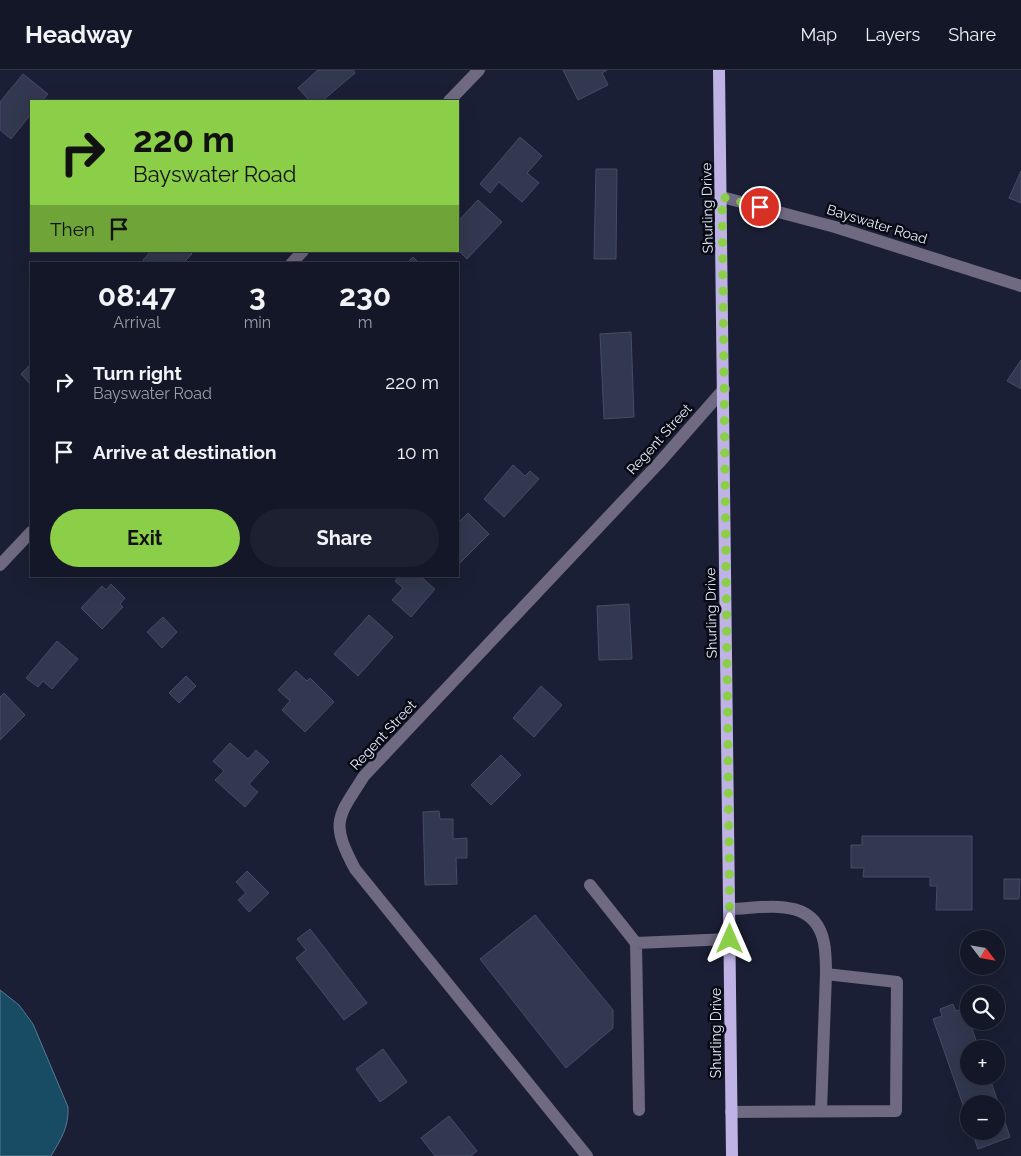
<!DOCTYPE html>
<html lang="en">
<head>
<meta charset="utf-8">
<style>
  body { margin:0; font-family:Raleway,sans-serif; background:#1d2030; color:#f1f3f6; height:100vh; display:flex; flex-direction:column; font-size:19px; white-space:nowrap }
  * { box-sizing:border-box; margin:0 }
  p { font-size:16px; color:#9d9fa8 }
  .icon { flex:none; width:28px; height:28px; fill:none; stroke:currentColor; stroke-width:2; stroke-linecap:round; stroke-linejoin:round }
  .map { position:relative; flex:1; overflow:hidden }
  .sheet { position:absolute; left:30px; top:192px; width:429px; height:315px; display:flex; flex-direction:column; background:#141728; border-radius:0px; box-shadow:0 5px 20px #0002,0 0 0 1px #333645 }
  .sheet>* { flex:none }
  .guide { position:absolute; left:30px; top:30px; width:429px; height:152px; border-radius:0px; box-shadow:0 5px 20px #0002,0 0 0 1px #333645; background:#8bce47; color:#111; overflow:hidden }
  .needle { width:32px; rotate:121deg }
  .fabs { position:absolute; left:960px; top:860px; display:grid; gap:10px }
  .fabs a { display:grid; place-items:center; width:45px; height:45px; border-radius:50%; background:#141728; box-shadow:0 5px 20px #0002,0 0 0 1px #333645; font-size:25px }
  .pin { position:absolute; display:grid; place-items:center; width:42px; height:42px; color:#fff; margin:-21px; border:2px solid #fff; border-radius:50%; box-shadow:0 1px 5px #0007 }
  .me { position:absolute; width:55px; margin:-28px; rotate:0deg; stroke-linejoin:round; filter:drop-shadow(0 0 4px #0008) }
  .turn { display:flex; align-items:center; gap:18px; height:105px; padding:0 20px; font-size:22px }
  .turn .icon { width:65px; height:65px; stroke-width:2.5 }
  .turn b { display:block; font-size:35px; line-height:42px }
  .then { display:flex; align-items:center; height:48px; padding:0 20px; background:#0003; gap:10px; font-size:19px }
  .eta { display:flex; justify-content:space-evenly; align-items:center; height:85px; text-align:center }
  .eta b { font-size:30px; font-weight:700; line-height:35px }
  .button { display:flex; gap:10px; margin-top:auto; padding:10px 20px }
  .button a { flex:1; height:58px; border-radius:30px; background:#8bce47; color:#111; font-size:20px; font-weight:700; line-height:58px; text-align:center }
  .button a+a { background:#1d2030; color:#f1f3f6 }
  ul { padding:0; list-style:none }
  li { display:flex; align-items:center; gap:15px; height:70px; padding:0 20px }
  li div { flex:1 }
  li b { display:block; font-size:19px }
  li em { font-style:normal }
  header { display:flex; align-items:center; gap:30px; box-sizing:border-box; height:70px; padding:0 25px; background:#141728; border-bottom:1px solid #333645 }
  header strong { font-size:24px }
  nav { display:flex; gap:28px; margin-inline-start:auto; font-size:18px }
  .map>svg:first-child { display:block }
  .water { fill:#184b64; stroke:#567b91 }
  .building { fill:#32384f; stroke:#464c65 }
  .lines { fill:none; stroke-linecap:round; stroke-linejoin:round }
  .minor { stroke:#6f6982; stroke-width:12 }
  .major { stroke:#bfb3e5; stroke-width:12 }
  .route { stroke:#8bce47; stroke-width:9; stroke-dasharray:0 16.2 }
  .labels { text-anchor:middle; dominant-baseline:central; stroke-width:5; stroke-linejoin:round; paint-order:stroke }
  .street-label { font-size:14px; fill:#e7ebfb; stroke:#080a14 }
</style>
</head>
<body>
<header>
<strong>Headway</strong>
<nav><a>Map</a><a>Layers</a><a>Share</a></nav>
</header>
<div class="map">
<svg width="1021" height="1086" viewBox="0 0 1021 1086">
  <rect width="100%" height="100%" fill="#1b1f35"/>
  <path class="water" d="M 0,920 L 19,935 L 33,954 L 68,1037 C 69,1057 61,1069 51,1086 L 0,1086 Z"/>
  <path class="building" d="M 318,0 L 353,0 L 355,3 L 322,31 L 310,31 L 298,18 Z
    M 563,0 L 607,0 L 602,3 L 608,15 L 578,30 Z
    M 23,4 L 48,24 L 42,31 L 31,31 L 31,44 L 11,69 L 0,60 L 0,32 Z
    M 520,67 L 542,86 L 527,103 L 539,113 L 522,132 L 499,112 L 490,123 L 480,114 Z
    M 596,99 L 617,99 L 616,189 L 594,189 Z
    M 1021,101 L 1021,133 L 1009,128 Z
    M 478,130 L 502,152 L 467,189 L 458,180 L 458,151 Z
    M 151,181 L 189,181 L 192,184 L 182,194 L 146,194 L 143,190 Z
    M 413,187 L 420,194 L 406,194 Z
    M 631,262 L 634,347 L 604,349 L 600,264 Z
    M 1021,290 L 1021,319 L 1007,311 Z
    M 31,294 L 31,315 L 21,304 Z
    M 513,395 L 525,406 L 530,401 L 539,409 L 504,447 L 484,429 Z
    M 468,443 L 489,464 L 460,493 L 458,491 L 458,453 Z
    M 399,506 L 420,506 L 435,519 L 411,547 L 392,530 L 403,518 L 395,511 Z
    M 111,514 L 125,528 L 120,534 L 123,537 L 102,559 L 81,538 L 102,516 L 106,520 Z
    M 629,534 L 632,589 L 599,590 L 597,536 Z
    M 369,545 L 393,567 L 358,606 L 334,584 Z
    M 163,547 L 177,562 L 162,578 L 147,562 Z
    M 57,571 L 78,589 L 52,619 L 43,611 L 38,617 L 26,608 Z
    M 296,601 L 307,611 L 310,608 L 334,632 L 305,662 L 282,640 L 290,631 L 278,620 Z
    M 186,606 L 196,616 L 179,633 L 169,623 Z
    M 541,616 L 562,635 L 534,667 L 513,648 Z
    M 4,623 L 25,645 L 0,670 L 0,627 Z
    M 230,673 L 248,689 L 256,680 L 269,692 L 249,714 L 258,722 L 245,737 L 215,710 L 224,701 L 213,691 Z
    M 501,685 L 521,705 L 491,735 L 471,715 Z
    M 439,741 L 440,749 L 453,749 L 453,769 L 467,768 L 467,788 L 456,788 L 457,814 L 425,815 L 423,742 Z
    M 862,766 L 972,766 L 972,840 L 936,840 L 937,816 L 930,816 L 930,807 L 863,807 L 864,798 L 851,798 L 851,775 L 862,775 Z
    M 247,801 L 269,823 L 249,842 L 238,830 L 246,823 L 236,812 Z
    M 1004,809 L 1020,809 L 1019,829 L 1004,829 Z
    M 535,845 L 613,940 L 613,958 L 566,998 L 480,889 Z
    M 310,859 L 367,933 L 344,950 L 296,888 L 306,880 L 297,869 Z
    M 953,934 L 956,941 L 965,938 L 979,979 L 969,979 L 969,1006 L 989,1006 L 1010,1067 L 978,1079 L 972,1061 L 996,1061 L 996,1034 L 969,1034 L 969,1052 L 933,949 L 942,946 L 940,939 Z
    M 383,979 L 407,1012 L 380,1032 L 356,999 Z
    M 449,1046 L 477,1081 L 471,1086 L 435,1086 L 421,1068 Z"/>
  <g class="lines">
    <path class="minor" d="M 449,31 L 479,0
      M 722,127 L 835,157 L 1021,216
      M 291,194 L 303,181
      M 0,495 L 31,462
      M 590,815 L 636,873
      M 730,839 C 765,838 815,825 824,873 C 826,883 826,894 826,904 L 897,912 L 896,1041 L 731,1042
      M 639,1040 L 636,873 L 730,869
      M 821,1041 L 826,904
      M 587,1086 L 355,799 C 330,752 337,748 364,706 L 659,393 L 724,319"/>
    <path class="major" d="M 719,0 L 732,1086"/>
  </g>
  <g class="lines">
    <path class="route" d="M 730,869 L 722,127 L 760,137"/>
  </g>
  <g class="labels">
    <g class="street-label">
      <text transform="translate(707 138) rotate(-91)">Shurling Drive</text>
      <text transform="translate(877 154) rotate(17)">Bayswater Road</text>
      <text transform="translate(659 369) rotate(-48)">Regent Street</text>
      <text transform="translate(711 543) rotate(-91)">Shurling Drive</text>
      <text transform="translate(383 665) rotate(-47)">Regent Street</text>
      <text transform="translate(716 963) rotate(-90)">Shurling Drive</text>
    </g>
  </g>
</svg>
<div class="fabs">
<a><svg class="needle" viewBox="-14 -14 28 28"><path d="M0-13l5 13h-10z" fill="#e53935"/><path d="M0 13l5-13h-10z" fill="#9d9fa8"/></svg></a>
<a><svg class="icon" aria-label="search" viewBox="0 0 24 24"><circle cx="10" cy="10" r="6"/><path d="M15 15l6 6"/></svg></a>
<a>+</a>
<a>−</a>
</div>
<div class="pin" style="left:760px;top:137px;background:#d93025"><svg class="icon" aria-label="arrive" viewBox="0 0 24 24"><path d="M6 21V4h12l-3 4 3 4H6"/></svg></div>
<svg class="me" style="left:730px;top:869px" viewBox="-20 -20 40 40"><path d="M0-17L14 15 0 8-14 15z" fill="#8bce47" stroke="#fff" stroke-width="4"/></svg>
<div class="guide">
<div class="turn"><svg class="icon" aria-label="right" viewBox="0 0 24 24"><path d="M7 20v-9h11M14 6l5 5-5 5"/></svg><div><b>220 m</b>Bayswater Road</div></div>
<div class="then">Then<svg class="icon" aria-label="arrive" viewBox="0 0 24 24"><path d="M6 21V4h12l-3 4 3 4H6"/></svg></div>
</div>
<section class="sheet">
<div class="eta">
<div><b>08:47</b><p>Arrival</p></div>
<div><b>3</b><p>min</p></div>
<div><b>230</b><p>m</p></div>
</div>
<ul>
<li><svg class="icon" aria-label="right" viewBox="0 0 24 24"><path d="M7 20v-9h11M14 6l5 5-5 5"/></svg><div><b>Turn right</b><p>Bayswater Road</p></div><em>220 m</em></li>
<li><svg class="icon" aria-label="arrive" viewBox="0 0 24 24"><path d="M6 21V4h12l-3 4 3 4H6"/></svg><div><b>Arrive at destination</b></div><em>10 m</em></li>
</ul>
<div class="button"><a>Exit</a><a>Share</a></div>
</section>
</div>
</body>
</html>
